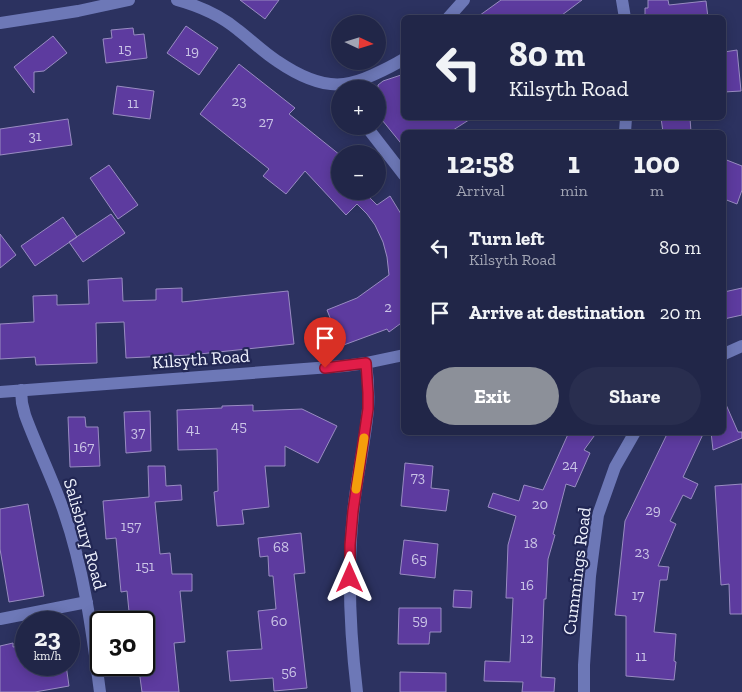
<!DOCTYPE html>
<html lang="en">
<head>
<meta charset="utf-8">
<style>
  body { margin:0; font-family:"Zilla Slab",serif; background:#292e4f; color:#f1f3f6; height:100vh; display:flex; flex-direction:column; font-size:19px; white-space:nowrap }
  * { box-sizing:border-box; margin:0 }
  p { font-size:16px; color:#a2a5b4 }
  .icon { flex:none; width:28px; height:28px; fill:none; stroke:currentColor; stroke-width:2; stroke-linecap:round; stroke-linejoin:round }
  .map { position:relative; flex:1; overflow:hidden }
  .side { position:absolute; left:401px; top:130px; width:325px; height:305px; display:flex; flex-direction:column; background:#212648; border-radius:8px; box-shadow:0 2px 12px #0003,0 0 0 1px #3e4360 }
  .side>* { flex:none }
  .top-card { position:absolute; left:401px; top:15px; width:325px; height:105px; border-radius:8px; box-shadow:0 2px 12px #0003,0 0 0 1px #3e4360; background:#212648; color:#f1f3f6; overflow:hidden }
  .needle { width:32px; rotate:94deg }
  .controls { position:absolute; left:331px; top:15px; display:grid; gap:10px }
  .controls a { display:grid; place-items:center; width:55px; height:55px; border-radius:50%; background:#212648; box-shadow:0 2px 12px #0003,0 0 0 1px #3e4360; font-size:25px }
  .speed { position:absolute; left:15px; top:611px; display:flex; gap:10px; font-size:25px; font-weight:700; text-align:center }
  .speed>* { display:grid; place-content:center; width:65px; height:65px; border-radius:50%; background:#212648; box-shadow:0 2px 12px #0003,0 0 0 1px #3e4360; line-height:1 }
  .speed small { font-size:12px; font-weight:400 }
  .speed .limit { border:2px solid #111; border-radius:8px; background:#fff; color:#111 }
  .pin { position:absolute; display:grid; place-items:center; width:42px; height:42px; color:#fff; margin:-51px -21px; border-radius:50% 50% 50% 0; rotate:-45deg; box-shadow:0 0 5px #0007 }
  .pin .icon { rotate:45deg }
  .me { position:absolute; width:55px; margin:-28px; rotate:0deg; stroke-linejoin:round; filter:drop-shadow(0 0 4px #0008) }
  .turn { display:flex; align-items:center; gap:18px; height:105px; padding:0 25px; font-size:22px }
  .turn .icon { width:65px; height:65px; stroke-width:2.5 }
  .turn b { display:block; font-size:35px; line-height:42px }
  .eta { display:flex; justify-content:space-evenly; align-items:center; height:85px; text-align:center }
  .eta b { font-size:30px; font-weight:800; line-height:35px }
  .action { display:flex; gap:10px; margin-top:auto; padding:10px 25px }
  .action a { flex:1; height:58px; border-radius:30px; background:#8c9099; color:#fff; font-size:20px; font-weight:800; line-height:58px; text-align:center }
  .action a+a { background:#292e4f; color:#f1f3f6 }
  ul { padding:0; list-style:none }
  li { display:flex; align-items:center; gap:15px; height:65px; padding:0 25px }
  li div { flex:1 }
  li b { display:block; font-size:19px }
  li em { font-style:normal }
  .map>svg:first-child { display:block }
  .building { fill:#5d3b9f; stroke:#998cc2 }
  .lines { fill:none; stroke-linecap:round; stroke-linejoin:round }
  .minor { stroke:#6d78b7; stroke-width:12 }
  .route-casing { stroke:#92132f; stroke-width:12 }
  .route { stroke:#e11d48; stroke-width:9 }
  .slow { stroke:#f59e0b; stroke-width:9 }
  .labels { text-anchor:middle; dominant-baseline:central; stroke-width:4.5; stroke-linejoin:round; paint-order:stroke }
  .number-label { font-size:15px; fill:#cac4e6 }
  .street-label { font-size:18px; fill:#eef1fd; stroke:#222754 }
</style>
</head>
<body>
<div class="map">
<svg width="742" height="692" viewBox="0 0 742 692">
  <rect width="100%" height="100%" fill="#2c3260"/>
  <path class="building" d="M 240,0 L 279,0 L 265,19 Z
    M 501,0 L 582,0 L 558,18 L 476,18 Z
    M 648,0 L 668,0 L 669,5 L 706,1 L 708,18 L 645,18 L 645,8 L 648,8 Z
    M 186,26 L 218,48 L 199,75 L 167,53 Z
    M 133,28 L 134,35 L 144,34 L 147,58 L 106,63 L 103,39 L 112,38 L 111,30 Z
    M 53,36 L 67,53 L 44,71 L 34,72 L 34,93 L 14,67 Z
    M 737,50 L 741,91 L 724,92 L 724,52 Z
    M 239,64 L 295,108 L 289,114 L 340,155 L 340,191 L 371,191 L 367,195 L 377,205 L 390,196 L 401,214 L 404,219 L 404,321 L 389,332 L 387,329 L 341,346 L 327,310 L 357,298 L 389,275 L 387,257 L 383,242 L 375,225 L 367,214 L 357,204 L 346,215 L 305,171 L 286,194 L 263,176 L 269,169 L 200,114 Z
    M 404,74 L 404,118 L 472,118 L 450,132 L 404,132 L 404,147 L 378,115 L 378,85 L 383,81 Z
    M 117,86 L 154,91 L 150,119 L 113,114 Z
    M 661,118 L 690,118 L 691,132 L 663,132 Z
    M 68,119 L 72,145 L 0,155 L 0,129 Z
    M 724,159 L 742,166 L 742,190 L 737,204 L 724,199 Z
    M 109,165 L 138,205 L 118,219 L 90,178 Z
    M 111,214 L 125,233 L 83,262 L 69,242 Z
    M 63,217 L 77,237 L 35,266 L 21,246 Z
    M 0,234 L 16,255 L 0,268 Z
    M 122,278 L 123,301 L 156,300 L 156,289 L 182,288 L 182,302 L 288,291 L 294,344 L 190,355 L 126,358 L 124,322 L 96,323 L 97,363 L 36,365 L 35,357 L 0,359 L 0,324 L 34,322 L 33,296 L 57,295 L 57,305 L 89,304 L 88,280 Z
    M 742,288 L 742,315 L 724,319 L 724,292 Z
    M 724,400 L 738,432 L 742,432 L 742,438 L 713,450 L 711,432 L 724,432 Z
    M 253,405 L 253,411 L 302,409 L 337,426 L 318,463 L 285,446 L 285,466 L 265,466 L 269,507 L 242,510 L 244,524 L 217,526 L 214,492 L 218,491 L 217,449 L 178,450 L 177,410 L 222,408 L 222,406 Z
    M 150,411 L 151,451 L 126,453 L 124,412 Z
    M 68,417 L 85,417 L 86,427 L 98,427 L 100,466 L 70,467 Z
    M 569,432 L 597,432 L 584,450 L 590,453 L 575,487 L 566,484 L 553,534 L 555,535 L 548,559 L 546,599 L 544,599 L 541,677 L 555,678 L 554,692 L 522,692 L 523,682 L 484,681 L 485,661 L 510,662 L 513,598 L 506,598 L 508,545 L 516,516 L 488,507 L 493,493 L 519,501 L 524,485 L 543,490 Z
    M 668,432 L 704,432 L 683,477 L 698,484 L 691,499 L 683,495 L 670,521 L 676,524 L 658,566 L 669,567 L 667,580 L 660,580 L 654,632 L 676,634 L 674,661 L 676,662 L 674,680 L 626,676 L 626,616 L 615,615 L 625,521 Z
    M 405,463 L 433,466 L 431,488 L 449,490 L 446,511 L 401,506 Z
    M 148,466 L 165,466 L 166,486 L 181,485 L 182,500 L 155,502 L 160,554 L 170,553 L 172,574 L 192,574 L 192,591 L 180,591 L 185,642 L 174,643 L 179,692 L 142,692 L 139,670 L 144,669 L 144,622 L 130,622 L 127,591 L 121,592 L 116,538 L 106,539 L 103,501 L 149,497 Z
    M 742,484 L 742,614 L 730,614 L 729,584 L 721,585 L 715,486 Z
    M 28,504 L 44,596 L 9,602 L 0,549 L 0,509 Z
    M 301,533 L 305,573 L 294,574 L 307,688 L 274,691 L 273,678 L 230,681 L 227,651 L 262,649 L 258,611 L 276,609 L 273,576 L 269,576 L 268,556 L 260,557 L 258,538 Z
    M 404,540 L 438,544 L 435,578 L 400,574 Z
    M 454,590 L 472,591 L 471,608 L 453,607 Z
    M 399,608 L 441,608 L 441,632 L 430,632 L 429,644 L 398,644 Z
    M 13,643 L 13,647 L 26,645 L 26,665 L 66,665 L 69,686 L 35,692 L 0,692 L 0,646 Z
    M 400,672 L 446,673 L 446,692 L 400,692 Z"/>
  <g class="lines">
    <path class="minor" d="M 177,0 C 199,6 220,15 238,30 C 251,40 263,52 277,61 C 296,74 320,87 344,84 C 354,83 364,79 373,75 C 384,70 394,65 404,59
      M 622,0 L 625,18
      M 448,18 L 464,0
      M 0,23 L 78,11 L 129,0
      M 366,126 L 404,175
      M 625,132 L 626,118
      M 724,354 L 742,346
      M 21,390 L 22,403 L 25,415 C 37,448 53,479 64,512 C 84,570 92,631 100,692
      M 0,392 L 344,366 L 366,363 L 404,355
      M 0,619 L 87,602
      M 357,692 C 350,633 347,573 353,514 C 356,479 365,444 368,409 C 369,393 368,378 366,363
      M 584,692 L 584,665 L 590,576 L 598,515 L 615,467 L 635,432"/>
  </g>
  <g class="lines">
    <defs>
      <path id="route" d="M 325,368 L 366,363 L 368,393 L 368,409 L 353,511 L 350,545 L 350,578"/>
    </defs>
    <use href="#route" class="route-casing"/>
    <use href="#route" class="route"/>
    <path class="slow" d="M 356,489 L 364,438"/>
  </g>
  <g class="labels">
    <g class="number-label">
      <text x="125" y="49">15</text>
      <text x="192" y="51">19</text>
      <text x="239" y="101">23</text>
      <text x="133" y="103">11</text>
      <text x="266" y="122">27</text>
      <text x="35" y="136">31</text>
      <text x="388" y="307">2</text>
      <text x="239" y="426">45</text>
      <text x="193" y="429">41</text>
      <text x="138" y="432">37</text>
      <text x="84" y="447">167</text>
      <text x="570" y="465">24</text>
      <text x="418" y="477">73</text>
      <text x="540" y="504">20</text>
      <text x="653" y="510">29</text>
      <text x="131" y="526">157</text>
      <text x="531" y="543">18</text>
      <text x="281" y="547">68</text>
      <text x="642" y="552">23</text>
      <text x="419" y="559">65</text>
      <text x="145" y="566">151</text>
      <text x="527" y="585">16</text>
      <text x="638" y="595">17</text>
      <text x="420" y="620">59</text>
      <text x="279" y="621">60</text>
      <text x="527" y="638">12</text>
      <text x="641" y="656">11</text>
      <text x="289" y="672">56</text>
    </g>
    <g class="street-label">
      <text transform="translate(201 359) rotate(-4)">Kilsyth Road</text>
      <text transform="translate(85 534) rotate(74)">Salisbury Road</text>
      <text transform="translate(577 571) rotate(-83)">Cummings Road</text>
    </g>
  </g>
</svg>
<div class="controls">
<a><svg class="needle" viewBox="-14 -14 28 28"><path d="M0-13l5 13h-10z" fill="#e53935"/><path d="M0 13l5-13h-10z" fill="#a2a5b4"/></svg></a>
<a>+</a>
<a>−</a>
</div>
<div class="speed"><div>23<small>km/h</small></div><div class="limit">30</div></div>
<div class="pin" style="left:325px;top:368px;background:#d93025"><svg class="icon" aria-label="arrive" viewBox="0 0 24 24"><path d="M6 21V4h12l-3 4 3 4H6"/></svg></div>
<svg class="me" style="left:350px;top:578px" viewBox="-20 -20 40 40"><path d="M0-17L14 15 0 8-14 15z" fill="#e11d48" stroke="#fff" stroke-width="4"/></svg>
<div class="top-card">
<div class="turn"><svg class="icon" aria-label="left" viewBox="0 0 24 24"><path d="M17 20v-9H6M10 6l-5 5 5 5"/></svg><div><b>80 m</b>Kilsyth Road</div></div>
</div>
<section class="side">
<div class="eta">
<div><b>12:58</b><p>Arrival</p></div>
<div><b>1</b><p>min</p></div>
<div><b>100</b><p>m</p></div>
</div>
<ul>
<li><svg class="icon" aria-label="left" viewBox="0 0 24 24"><path d="M17 20v-9H6M10 6l-5 5 5 5"/></svg><div><b>Turn left</b><p>Kilsyth Road</p></div><em>80 m</em></li>
<li><svg class="icon" aria-label="arrive" viewBox="0 0 24 24"><path d="M6 21V4h12l-3 4 3 4H6"/></svg><div><b>Arrive at destination</b></div><em>20 m</em></li>
</ul>
<div class="action"><a>Exit</a><a>Share</a></div>
</section>
</div>
</body>
</html>
